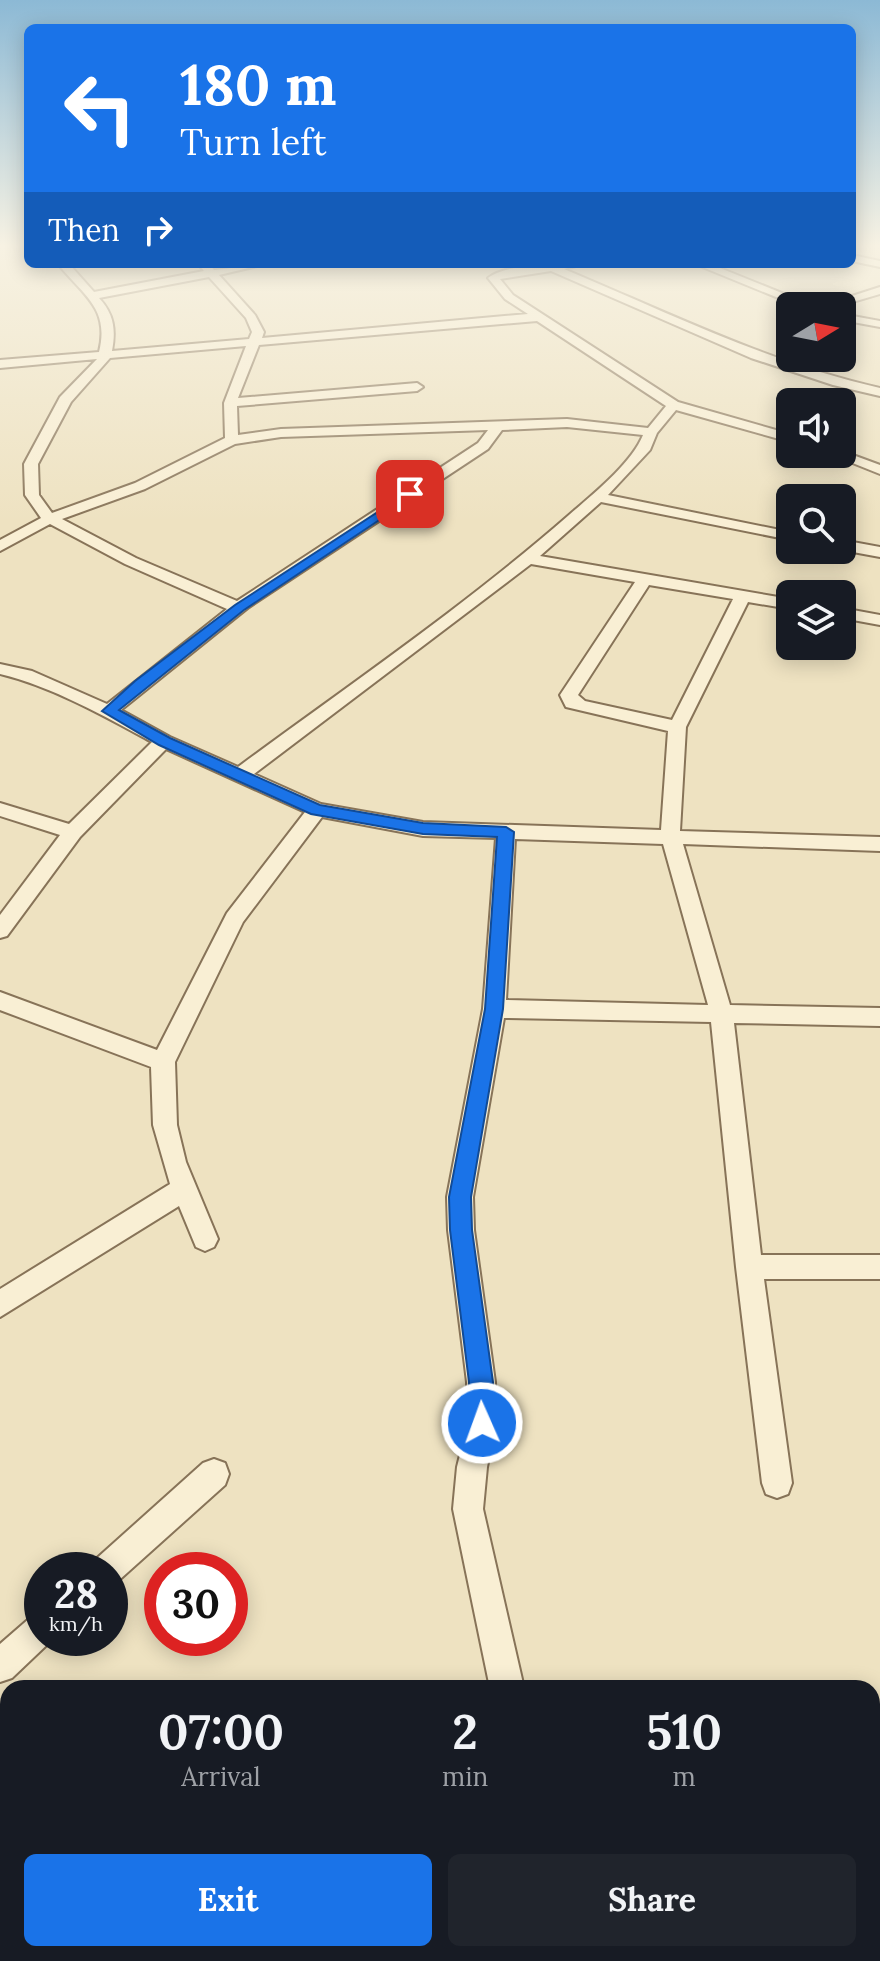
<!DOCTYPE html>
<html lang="en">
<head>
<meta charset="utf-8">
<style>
  body { margin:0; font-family:Lora,serif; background:#20242c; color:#f1f3f6; height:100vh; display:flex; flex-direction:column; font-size:30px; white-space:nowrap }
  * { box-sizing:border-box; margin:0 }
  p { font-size:26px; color:#9ea1a6 }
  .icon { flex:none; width:44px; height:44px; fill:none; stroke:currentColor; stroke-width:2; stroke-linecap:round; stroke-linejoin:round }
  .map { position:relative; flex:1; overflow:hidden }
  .side { position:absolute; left:0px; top:1680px; width:880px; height:282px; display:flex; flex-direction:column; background:#171b24; border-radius:24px 24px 0 0; box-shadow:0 4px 20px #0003 }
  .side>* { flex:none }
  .guide { position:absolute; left:24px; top:24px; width:832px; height:244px; border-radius:12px; box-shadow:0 4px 20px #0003; background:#1a73e8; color:#fff; overflow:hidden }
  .needle { width:52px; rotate:80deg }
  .buttons { position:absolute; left:776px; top:292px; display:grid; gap:16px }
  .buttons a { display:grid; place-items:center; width:80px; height:80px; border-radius:12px; background:#171b24; box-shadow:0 4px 20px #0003; font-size:40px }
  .speed { position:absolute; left:24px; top:1552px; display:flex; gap:16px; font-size:40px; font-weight:700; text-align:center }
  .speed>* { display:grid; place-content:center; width:104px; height:104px; border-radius:50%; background:#171b24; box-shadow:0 4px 20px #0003; line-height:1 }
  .speed small { font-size:20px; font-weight:400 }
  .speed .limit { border:12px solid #d22; background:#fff; color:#111 }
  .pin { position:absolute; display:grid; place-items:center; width:68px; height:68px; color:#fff; margin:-34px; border-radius:16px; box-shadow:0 4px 12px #0006 }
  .me { position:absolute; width:88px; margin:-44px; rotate:358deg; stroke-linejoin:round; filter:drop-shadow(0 0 6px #0008) }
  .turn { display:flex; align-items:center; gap:28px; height:168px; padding:0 24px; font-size:36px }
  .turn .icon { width:104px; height:104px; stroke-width:2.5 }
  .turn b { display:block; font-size:56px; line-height:68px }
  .then { display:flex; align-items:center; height:76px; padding:0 24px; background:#0003; gap:16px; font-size:30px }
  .eta { display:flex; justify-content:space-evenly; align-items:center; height:136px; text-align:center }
  .eta b { font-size:48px; font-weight:800; line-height:56px }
  .action { display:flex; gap:16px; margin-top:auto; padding:16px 24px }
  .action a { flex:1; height:92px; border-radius:12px; background:#1a73e8; color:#fff; font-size:32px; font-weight:800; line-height:92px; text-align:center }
  .action a+a { background:#20242c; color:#f1f3f6 }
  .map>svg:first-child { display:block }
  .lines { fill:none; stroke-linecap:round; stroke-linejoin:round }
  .minor-casing { stroke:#877358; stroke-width:4 }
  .minor { fill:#f9efd4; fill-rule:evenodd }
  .route { fill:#1a73e8; stroke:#114b97; stroke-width:2 }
</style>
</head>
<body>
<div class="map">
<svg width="880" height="1961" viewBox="0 0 880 1961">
  <rect width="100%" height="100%" fill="#eee2c1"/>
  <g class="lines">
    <defs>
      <path id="minor" d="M 852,255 L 880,261 L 880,267 L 852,261 Z
        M 58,264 L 69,264 L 94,292 L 204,271 L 198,264 L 209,264 L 214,270 L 266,264 L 219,275 L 255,315 L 264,332 L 262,338 L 528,314 L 505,299 L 488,278 C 507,263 559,264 584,264 L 564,269 C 669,313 769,363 880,388 L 880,396 L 833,385 L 751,358 L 551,271 L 500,279 L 513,295 L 678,402 L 790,434 L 790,442 L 676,410 L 657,433 L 650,450 L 608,495 L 790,532 L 790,540 L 601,502 L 540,556 L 790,599 L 790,609 L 748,602 L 686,727 L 680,831 L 880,837 L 880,851 L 683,844 L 730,1005 L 880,1008 L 880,1026 L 734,1023 L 761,1255 L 880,1255 L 880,1279 L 764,1279 L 792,1483 L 788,1494 L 777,1498 L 766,1494 L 762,1483 L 736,1267 L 711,1022 L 504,1018 L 473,1197 L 474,1230 L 495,1382 L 496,1423 L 487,1467 L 483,1509 L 524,1688 L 490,1688 L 453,1509 L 457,1467 L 468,1423 L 467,1382 L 448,1230 L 447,1197 L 483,1009 L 496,838 L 423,836 L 322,817 L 243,922 L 175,1062 L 177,1125 L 186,1162 L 218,1239 L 214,1247 L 205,1251 L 196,1247 L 179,1206 L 0,1317 L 0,1289 L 170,1184 L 153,1125 L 151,1067 L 0,1010 L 0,992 L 157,1050 L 227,913 L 305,812 L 166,749 L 80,837 L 7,936 L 0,938 L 0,915 L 60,835 L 0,816 L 0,803 L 69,824 L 152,742 C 104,716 53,687 0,674 L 0,664 L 32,671 L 107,704 L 227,609 L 125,564 L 50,524 L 0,551 L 0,540 L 41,518 L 25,495 L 24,464 L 60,397 L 97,359 L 0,368 L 0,360 L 99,352 C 110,308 83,295 58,264 ZM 209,277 L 246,318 L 252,332 L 249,339 L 112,351 C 116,330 114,314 99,298 ZM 537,321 L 666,406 L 648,428 L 567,419 L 281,429 L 238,435 L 237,406 L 417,391 L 423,387 L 417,383 L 238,398 L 259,345 ZM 246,346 L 224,403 L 225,438 L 135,483 L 52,513 L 39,495 L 38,464 L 71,402 L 110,358 ZM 567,427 L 643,435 C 632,463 592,495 569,515 C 465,606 349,685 238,767 L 170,737 L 121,710 L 249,607 L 488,449 L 502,430 ZM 488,430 L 478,443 L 237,601 L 136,558 L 62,519 L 145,489 L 235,444 L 281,437 ZM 531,564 L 635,582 L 560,695 L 566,707 L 668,731 L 661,830 L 423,822 L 321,804 L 254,774 ZM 649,585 L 733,599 L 672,720 L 585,701 L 578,695 ZM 515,839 L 663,844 L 708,1005 L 506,1000 Z
        M 695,264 L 710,264 L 814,306 L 798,306 Z
        M 880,287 L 880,294 L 839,306 L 821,306 Z
        M 842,314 L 880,321 L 880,327 L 842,320 Z
        M 842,451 L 880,465 L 880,474 L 830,454 L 842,454 Z
        M 842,540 L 880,547 L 880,557 L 842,550 Z
        M 842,608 L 880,615 L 880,625 L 842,618 Z
        M 214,1459 L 225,1463 L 229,1474 L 225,1485 L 118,1581 L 110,1584 L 110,1570 L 91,1570 L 96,1559 L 203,1463 Z
        M 42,1612 L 42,1638 L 53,1639 L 12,1678 L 0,1682 L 0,1644 L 31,1617 Z
        M 305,1954 L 355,1954 L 352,1961 L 302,1961 Z"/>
    </defs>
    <use href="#minor" class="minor-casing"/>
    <use href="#minor" class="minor"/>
  </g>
  <linearGradient id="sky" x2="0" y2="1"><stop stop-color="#8cb9d5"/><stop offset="0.47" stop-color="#f7f2e3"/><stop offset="1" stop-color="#f7f2e3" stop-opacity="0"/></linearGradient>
  <rect width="880" height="522" fill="url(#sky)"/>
  <path class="route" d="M 410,491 L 416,494 L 414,497 L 244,610 L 119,710 L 170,738 L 320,805 L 423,823 L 506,827 L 514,832 L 503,1009 L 471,1197 L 472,1230 L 493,1382 L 494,1423 L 491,1431 L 482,1435 L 474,1431 L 470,1423 L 469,1382 L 450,1230 L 449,1197 L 485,1009 L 497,837 L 423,834 L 311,814 L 159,745 L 102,711 L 135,681 L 235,605 Z"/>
</svg>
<div class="buttons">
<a><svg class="needle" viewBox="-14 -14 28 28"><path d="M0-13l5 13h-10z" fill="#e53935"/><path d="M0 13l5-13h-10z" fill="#9ea1a6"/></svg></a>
<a><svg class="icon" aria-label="sound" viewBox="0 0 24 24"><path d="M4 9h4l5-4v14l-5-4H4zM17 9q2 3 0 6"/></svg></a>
<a><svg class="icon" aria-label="search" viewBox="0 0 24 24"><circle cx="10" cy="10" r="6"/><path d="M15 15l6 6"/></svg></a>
<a><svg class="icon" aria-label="layers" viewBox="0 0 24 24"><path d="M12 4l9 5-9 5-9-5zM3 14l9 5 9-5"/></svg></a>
</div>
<div class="speed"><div>28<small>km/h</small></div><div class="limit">30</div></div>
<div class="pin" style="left:410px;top:494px;background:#d93025"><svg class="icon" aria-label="arrive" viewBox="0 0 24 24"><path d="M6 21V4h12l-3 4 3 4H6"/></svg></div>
<svg class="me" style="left:482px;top:1423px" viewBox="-20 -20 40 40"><circle r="17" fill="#1a73e8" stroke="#fff" stroke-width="3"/><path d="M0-11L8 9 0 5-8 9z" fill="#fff"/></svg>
<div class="guide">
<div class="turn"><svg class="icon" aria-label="left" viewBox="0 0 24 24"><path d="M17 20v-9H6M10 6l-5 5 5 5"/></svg><div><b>180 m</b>Turn left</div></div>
<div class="then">Then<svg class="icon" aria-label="right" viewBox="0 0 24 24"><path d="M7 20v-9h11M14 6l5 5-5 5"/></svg></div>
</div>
<section class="side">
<div class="eta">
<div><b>07:00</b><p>Arrival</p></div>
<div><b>2</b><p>min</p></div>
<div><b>510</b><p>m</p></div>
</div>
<div class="action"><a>Exit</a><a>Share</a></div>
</section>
</div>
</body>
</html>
